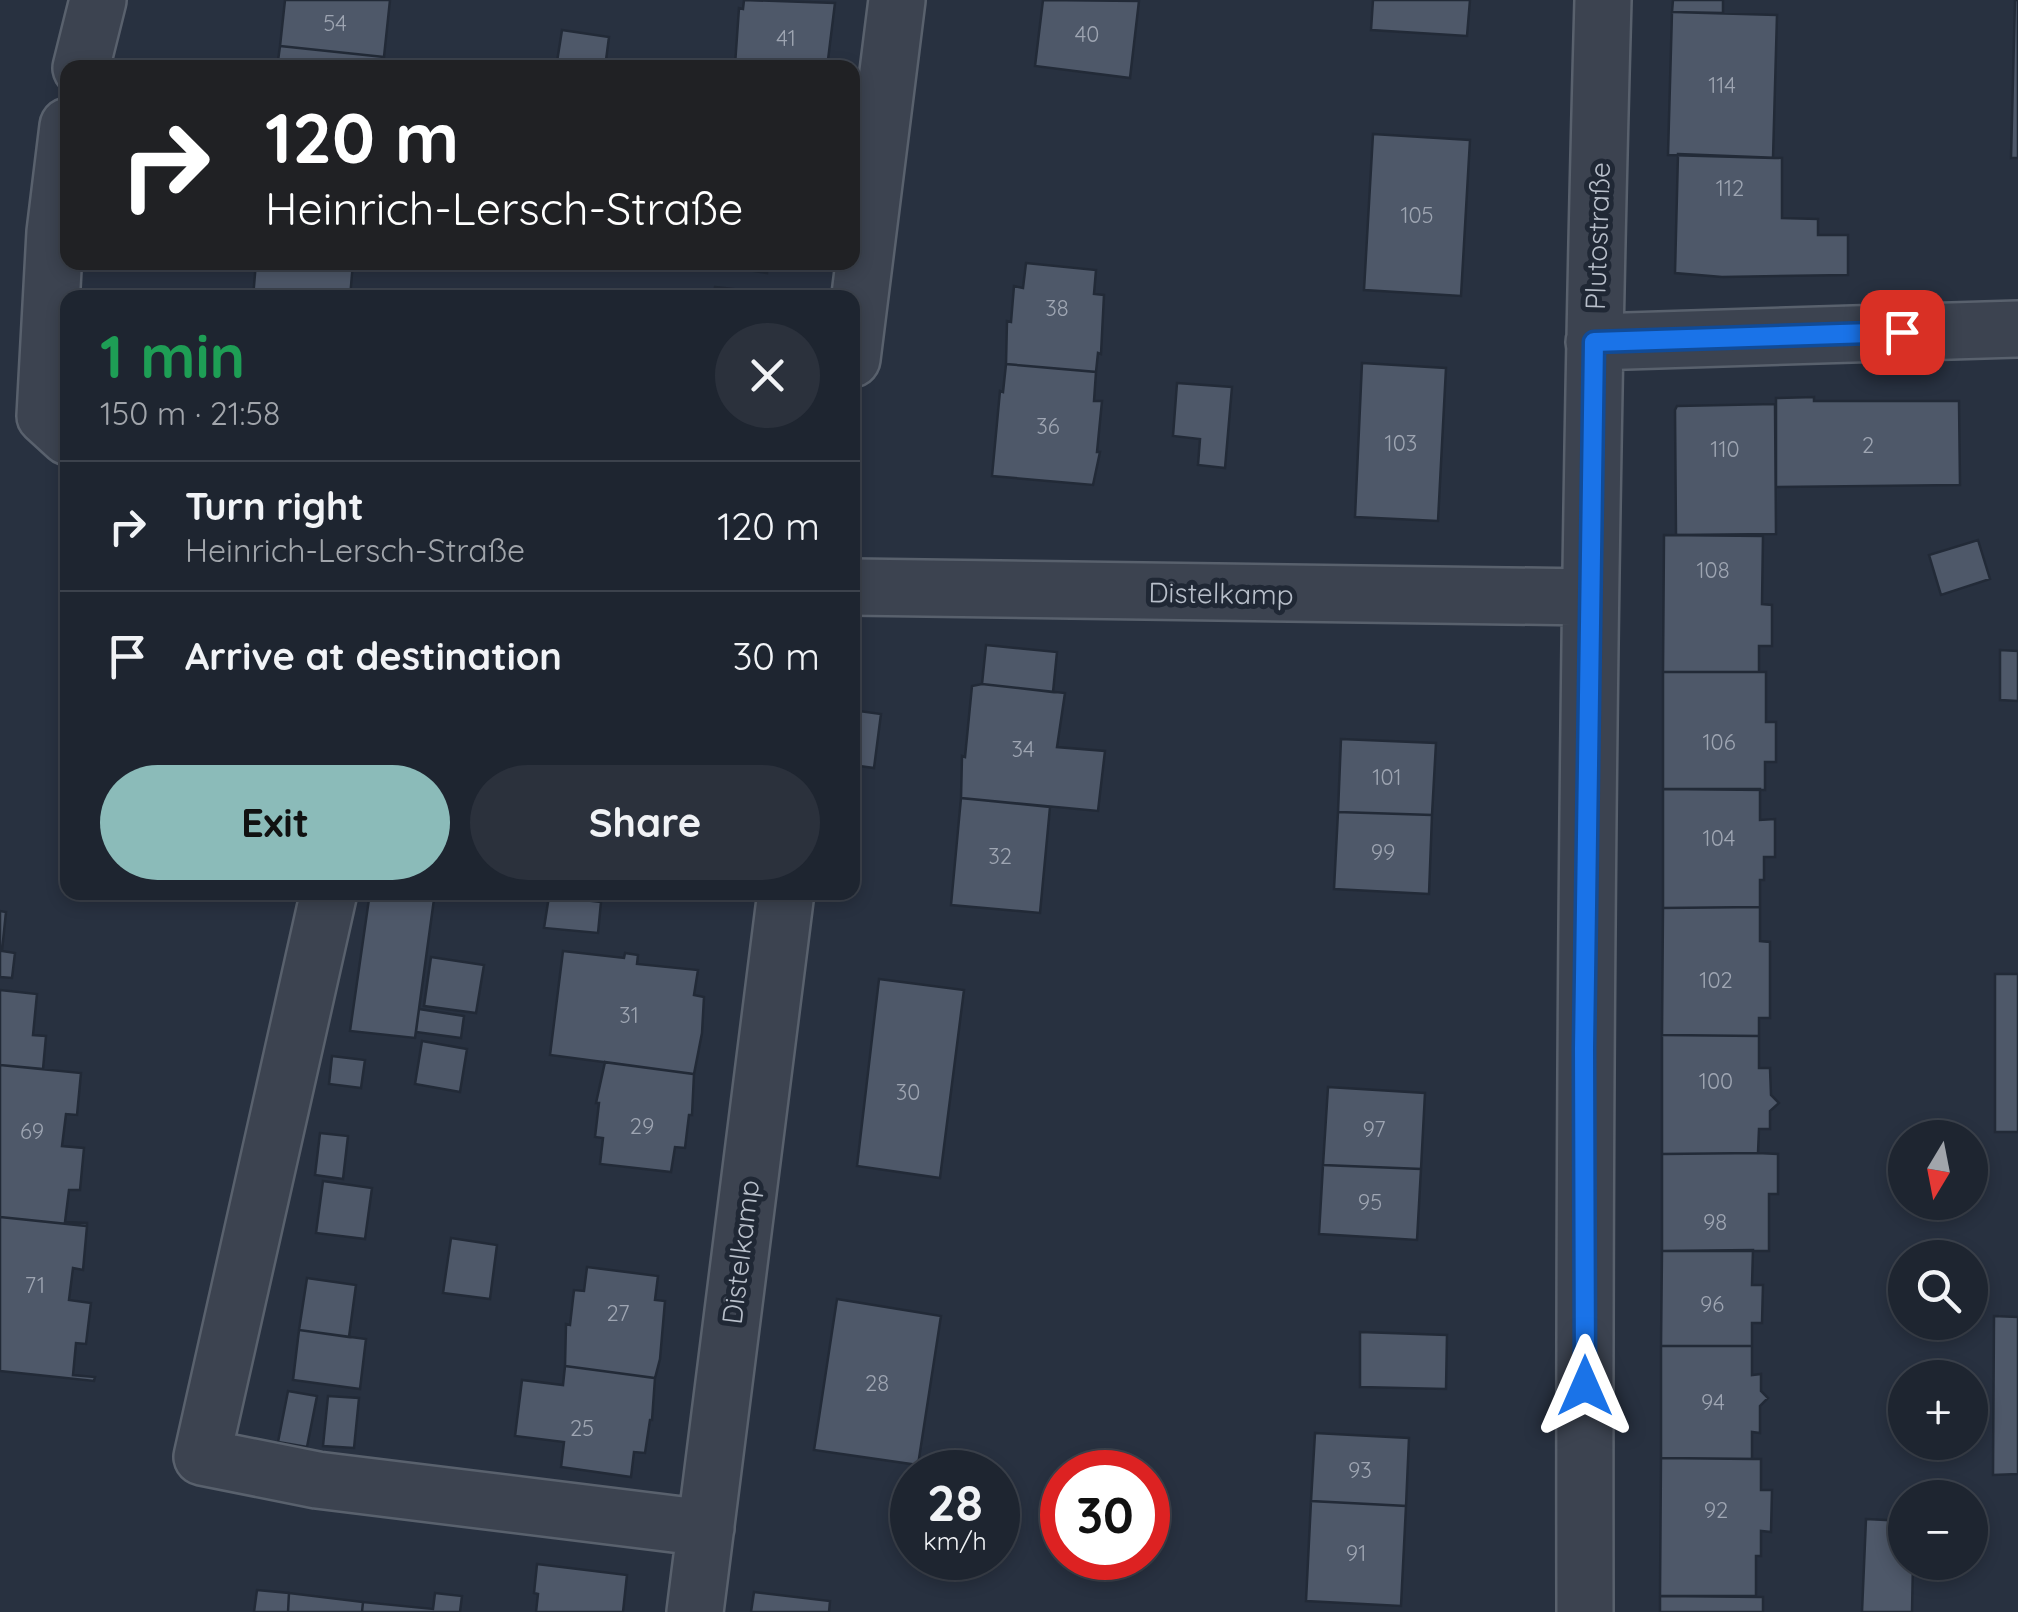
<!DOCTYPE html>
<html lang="en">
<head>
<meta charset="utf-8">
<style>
  body { margin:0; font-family:Quicksand,sans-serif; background:#2b313c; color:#f1f3f6; height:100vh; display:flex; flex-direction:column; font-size:38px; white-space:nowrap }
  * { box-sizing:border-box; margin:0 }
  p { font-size:32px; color:#a1a5ab }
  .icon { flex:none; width:55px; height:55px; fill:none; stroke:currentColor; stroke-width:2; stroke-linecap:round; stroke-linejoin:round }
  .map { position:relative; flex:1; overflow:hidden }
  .drawer { position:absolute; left:60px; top:290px; width:800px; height:610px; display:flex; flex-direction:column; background:#1e2530; border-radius:20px; box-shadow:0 5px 15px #0003,0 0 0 2px #3c424c }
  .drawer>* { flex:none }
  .banner { position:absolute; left:60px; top:60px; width:800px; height:210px; border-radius:20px; box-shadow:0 5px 15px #0003,0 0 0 2px #3c424c; background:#202124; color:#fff; overflow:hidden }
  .needle { width:65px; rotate:190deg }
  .fabs { position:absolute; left:1888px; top:1120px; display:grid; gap:20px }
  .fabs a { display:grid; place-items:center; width:100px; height:100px; border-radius:50%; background:#1e2530; box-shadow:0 5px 15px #0003,0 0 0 2px #3c424c; font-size:50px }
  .speed { position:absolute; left:890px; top:1450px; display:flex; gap:20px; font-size:50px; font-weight:700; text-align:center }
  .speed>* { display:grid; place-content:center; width:130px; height:130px; border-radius:50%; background:#1e2530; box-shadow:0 5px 15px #0003,0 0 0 2px #3c424c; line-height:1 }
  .speed small { font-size:25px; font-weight:400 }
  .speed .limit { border:15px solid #d22; background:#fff; color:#111 }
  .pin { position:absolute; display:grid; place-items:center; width:85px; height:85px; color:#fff; margin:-42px; border-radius:20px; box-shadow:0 5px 15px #0006 }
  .me { position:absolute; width:110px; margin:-55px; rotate:0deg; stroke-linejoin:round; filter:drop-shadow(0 0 8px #0008) }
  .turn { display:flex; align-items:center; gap:35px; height:210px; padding:0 40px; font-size:45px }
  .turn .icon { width:130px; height:130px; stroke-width:2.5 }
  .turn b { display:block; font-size:70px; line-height:85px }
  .round { display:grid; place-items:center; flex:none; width:105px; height:105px; border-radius:52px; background:#2b313c }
  .head { display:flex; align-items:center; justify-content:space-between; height:170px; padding:0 40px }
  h1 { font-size:60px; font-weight:700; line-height:75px; color:#1e9e55 }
  .action { display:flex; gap:20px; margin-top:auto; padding:20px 40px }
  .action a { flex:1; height:115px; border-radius:60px; background:#8bbbb9; color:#111; font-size:40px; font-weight:700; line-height:115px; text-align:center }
  .action a+a { background:#2b313c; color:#f1f3f6 }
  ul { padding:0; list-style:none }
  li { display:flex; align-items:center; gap:30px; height:130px; padding:0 40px; border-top:2px solid #3c424c }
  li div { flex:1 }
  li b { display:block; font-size:38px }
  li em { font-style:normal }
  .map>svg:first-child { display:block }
  .building { fill:#4e5869; stroke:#222a37; stroke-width:2.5 }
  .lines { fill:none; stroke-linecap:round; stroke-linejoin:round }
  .minor-casing { stroke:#59616d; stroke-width:60 }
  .minor { stroke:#3c4350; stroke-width:55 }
  .route-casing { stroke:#114b97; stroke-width:25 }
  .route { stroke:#1a73e8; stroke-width:18 }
  .labels { text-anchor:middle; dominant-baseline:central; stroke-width:10; stroke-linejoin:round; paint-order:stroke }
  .number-label { font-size:22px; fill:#9ea5b2 }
  .street-label { font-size:28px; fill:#b8bfca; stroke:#202835 }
</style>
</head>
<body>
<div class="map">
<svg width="2018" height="1612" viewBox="0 0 2018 1612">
  <rect width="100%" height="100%" fill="#283140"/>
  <path class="building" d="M 285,0 L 390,0 L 384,57 L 280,46 Z
    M 744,0 L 835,3 L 827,68 L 744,68 L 735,65 L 739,8 L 743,9 Z
    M 1043,0 L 1139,1 L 1130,78 L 1035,66 Z
    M 1373,0 L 1470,0 L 1467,36 L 1371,30 Z
    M 1673,0 L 1723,0 L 1723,13 L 1672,12 Z
    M 2015,0 L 2018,0 L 2018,158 L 2011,158 Z
    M 1672,12 L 1777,15 L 1773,158 L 1668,155 Z
    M 562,30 L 609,37 L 605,68 L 556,68 Z
    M 280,46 L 384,57 L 383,68 L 277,68 Z
    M 1373,134 L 1470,140 L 1461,296 L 1364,290 Z
    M 1678,154 L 1782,158 L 1782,218 L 1818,219 L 1818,235 L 1848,235 L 1848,275 L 1722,277 L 1675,273 Z
    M 256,262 L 353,262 L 350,298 L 253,298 Z
    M 735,262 L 768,262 L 767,273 L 734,268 Z
    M 1026,263 L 1096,270 L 1094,294 L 1104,295 L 1101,354 L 1098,353 L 1096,372 L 1006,364 L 1007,321 L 1011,322 L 1014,286 L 1023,288 Z
    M 715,287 L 787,295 L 713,298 Z
    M 1362,363 L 1446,368 L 1438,521 L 1355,517 Z
    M 1006,364 L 1096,372 L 1094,401 L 1102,401 L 1097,452 L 1100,452 L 1093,485 L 992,476 L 1000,391 L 1003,392 Z
    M 1177,383 L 1232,387 L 1225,468 L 1198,465 L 1200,439 L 1173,436 Z
    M 1814,397 L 1814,401 L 1959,401 L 1960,485 L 1776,487 L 1776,398 Z
    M 1775,404 L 1776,534 L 1676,535 L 1675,410 L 1677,406 Z
    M 1664,535 L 1763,536 L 1762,604 L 1772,605 L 1772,646 L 1759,646 L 1759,672 L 1663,672 Z
    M 1978,540 L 1990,579 L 1941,595 L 1929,555 Z
    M 986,645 L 1057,652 L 1053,692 L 982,684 Z
    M 2000,650 L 2018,651 L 2018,701 L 2000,700 Z
    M 1663,672 L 1766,672 L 1766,722 L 1776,722 L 1776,762 L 1765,762 L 1765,790 L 1663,789 Z
    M 982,684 L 1065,693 L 1057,747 L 1105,751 L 1098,811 L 961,798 L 962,756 L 965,757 L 972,686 Z
    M 852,710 L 881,714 L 874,768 L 852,765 Z
    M 1341,739 L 1436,743 L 1432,815 L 1338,812 Z
    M 1663,789 L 1760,789 L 1760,820 L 1775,819 L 1775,857 L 1764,857 L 1764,880 L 1760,880 L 1760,907 L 1663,908 Z
    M 961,798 L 1050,807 L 1040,913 L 951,905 Z
    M 1338,812 L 1432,815 L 1429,894 L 1334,889 Z
    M 370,892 L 435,892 L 415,1038 L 350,1031 Z
    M 549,896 L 601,902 L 598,933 L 544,928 Z
    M 1760,907 L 1760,941 L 1770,942 L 1770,1018 L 1759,1018 L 1759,1036 L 1662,1035 L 1663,908 Z
    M 0,911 L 6,912 L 2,951 L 15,953 L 12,978 L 0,977 Z
    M 563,951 L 624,958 L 625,953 L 638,955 L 637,964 L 698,970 L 694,995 L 704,997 L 702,1033 L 694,1074 L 550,1055 Z
    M 431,957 L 484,965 L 476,1013 L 424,1006 Z
    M 1995,974 L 2018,974 L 2018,1132 L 1995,1132 Z
    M 879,979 L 964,990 L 940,1178 L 857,1166 Z
    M 0,990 L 37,994 L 33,1035 L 46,1036 L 43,1069 L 0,1065 Z
    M 419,1009 L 464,1016 L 461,1038 L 416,1032 Z
    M 1662,1035 L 1759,1036 L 1759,1068 L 1770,1068 L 1771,1095 L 1779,1103 L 1770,1111 L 1770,1129 L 1759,1129 L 1758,1153 L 1662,1154 Z
    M 422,1041 L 467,1049 L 460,1092 L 415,1084 Z
    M 332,1056 L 365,1060 L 361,1088 L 329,1084 Z
    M 605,1062 L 694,1074 L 692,1115 L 689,1115 L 685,1148 L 675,1147 L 671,1172 L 600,1164 L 603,1138 L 595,1137 L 599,1103 L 596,1103 Z
    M 0,1065 L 81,1073 L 77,1115 L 66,1114 L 62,1146 L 84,1148 L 80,1190 L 69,1190 L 65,1222 L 87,1223 L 87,1226 L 0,1217 Z
    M 1328,1087 L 1425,1093 L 1421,1169 L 1323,1165 Z
    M 320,1133 L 348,1136 L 343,1179 L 315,1175 Z
    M 1758,1153 L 1778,1154 L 1778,1194 L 1769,1194 L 1769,1251 L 1662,1251 L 1662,1154 Z
    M 1323,1165 L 1421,1169 L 1417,1240 L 1319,1234 Z
    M 323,1181 L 372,1188 L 365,1239 L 316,1233 Z
    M 0,1217 L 87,1226 L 83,1270 L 73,1268 L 69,1300 L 91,1303 L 86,1344 L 76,1343 L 73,1375 L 95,1377 L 94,1381 L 0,1371 Z
    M 451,1238 L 497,1245 L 490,1299 L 443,1293 Z
    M 1753,1250 L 1752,1285 L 1763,1285 L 1762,1323 L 1752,1323 L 1752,1346 L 1661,1346 L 1662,1251 Z
    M 587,1267 L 658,1276 L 655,1300 L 665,1301 L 660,1359 L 655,1378 L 565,1366 L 566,1324 L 570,1325 L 574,1290 L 584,1291 Z
    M 307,1278 L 356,1285 L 349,1337 L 299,1330 Z
    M 837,1299 L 941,1316 L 918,1465 L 814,1450 Z
    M 1994,1316 L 2018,1317 L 2018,1474 L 1993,1475 Z
    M 299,1330 L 366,1339 L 360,1389 L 293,1380 Z
    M 1360,1332 L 1447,1335 L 1446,1389 L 1360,1387 Z
    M 1661,1346 L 1752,1346 L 1752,1375 L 1761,1374 L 1761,1391 L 1768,1398 L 1760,1406 L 1760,1433 L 1752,1432 L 1752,1459 L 1661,1458 Z
    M 565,1366 L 655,1378 L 652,1420 L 650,1420 L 645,1453 L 634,1452 L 631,1477 L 561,1467 L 564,1442 L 515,1436 L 522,1380 L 563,1385 Z
    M 288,1391 L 317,1396 L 307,1447 L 278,1442 Z
    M 328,1396 L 359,1398 L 354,1448 L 323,1446 Z
    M 1315,1433 L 1409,1438 L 1406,1506 L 1311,1501 Z
    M 1661,1458 L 1761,1459 L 1761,1490 L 1772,1490 L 1771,1532 L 1761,1531 L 1761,1556 L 1756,1556 L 1756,1596 L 1660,1596 Z
    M 1311,1501 L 1406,1506 L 1401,1606 L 1306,1601 Z
    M 1866,1519 L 1905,1521 L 1905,1562 L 1913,1562 L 1912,1612 L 1862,1612 Z
    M 537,1564 L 627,1575 L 623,1612 L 536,1612 L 538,1594 L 534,1593 Z
    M 257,1590 L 289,1593 L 288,1612 L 254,1612 Z
    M 754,1592 L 830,1601 L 829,1612 L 751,1612 Z
    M 289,1593 L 363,1602 L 362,1612 L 288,1612 Z
    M 435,1593 L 462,1596 L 460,1612 L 362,1612 L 363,1602 L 433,1609 Z
    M 1660,1596 L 1763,1597 L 1763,1612 L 1660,1612 Z"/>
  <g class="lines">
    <defs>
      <path id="minor" d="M 81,68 L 98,0
        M 68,126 L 55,232 L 45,416 L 68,437
        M 1594,342 L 2018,329
        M 852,359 L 897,0
        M 852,587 L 1590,597
        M 329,892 L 202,1457 L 317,1480 L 706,1528
        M 695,1612 L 786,892
        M 1585,1612 C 1584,1074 1588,537 1603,0"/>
    </defs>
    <use href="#minor" class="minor-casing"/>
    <use href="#minor" class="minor"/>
  </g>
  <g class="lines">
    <defs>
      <path id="route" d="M 1585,1386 L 1584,1048 L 1594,342 L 1902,332"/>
    </defs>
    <use href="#route" class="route-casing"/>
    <use href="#route" class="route"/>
  </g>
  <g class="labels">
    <g class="number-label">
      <text x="335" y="23">54</text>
      <text x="1087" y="34">40</text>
      <text x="786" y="38">41</text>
      <text x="1722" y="85">114</text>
      <text x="1730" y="188">112</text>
      <text x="1417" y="215">105</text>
      <text x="1057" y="308">38</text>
      <text x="1048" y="426">36</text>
      <text x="1401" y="443">103</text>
      <text x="1868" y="445">2</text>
      <text x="1725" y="449">110</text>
      <text x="1713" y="570">108</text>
      <text x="1719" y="742">106</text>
      <text x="1023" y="749">34</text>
      <text x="1387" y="777">101</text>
      <text x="1719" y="838">104</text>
      <text x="1383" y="852">99</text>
      <text x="1000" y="856">32</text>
      <text x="1716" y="980">102</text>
      <text x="629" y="1015">31</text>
      <text x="1716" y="1081">100</text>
      <text x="908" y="1092">30</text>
      <text x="642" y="1126">29</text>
      <text x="1374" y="1129">97</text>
      <text x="32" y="1131">69</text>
      <text x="1370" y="1202">95</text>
      <text x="1715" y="1222">98</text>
      <text x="35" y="1285">71</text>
      <text x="1712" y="1304">96</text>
      <text x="618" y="1313">27</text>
      <text x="877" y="1383">28</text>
      <text x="1713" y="1402">94</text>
      <text x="582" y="1428">25</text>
      <text x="1360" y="1470">93</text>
      <text x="1716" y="1510">92</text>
      <text x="1356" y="1553">91</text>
    </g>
    <g class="street-label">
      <text transform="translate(1597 236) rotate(-88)">Plutostraße</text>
      <text transform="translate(1221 593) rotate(1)">Distelkamp</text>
      <text transform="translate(740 1252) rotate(-83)">Distelkamp</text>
    </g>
  </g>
</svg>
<div class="fabs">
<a><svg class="needle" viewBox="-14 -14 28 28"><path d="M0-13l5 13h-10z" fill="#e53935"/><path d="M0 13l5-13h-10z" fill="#a1a5ab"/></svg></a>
<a><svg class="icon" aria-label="search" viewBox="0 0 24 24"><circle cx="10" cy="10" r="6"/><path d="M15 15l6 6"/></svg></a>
<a>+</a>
<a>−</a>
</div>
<div class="speed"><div>28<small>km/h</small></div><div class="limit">30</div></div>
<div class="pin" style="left:1902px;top:332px;background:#d93025"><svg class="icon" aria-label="arrive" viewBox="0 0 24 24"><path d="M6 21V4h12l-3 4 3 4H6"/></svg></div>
<svg class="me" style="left:1585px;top:1386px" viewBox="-20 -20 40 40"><path d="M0-17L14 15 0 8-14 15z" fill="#1a73e8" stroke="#fff" stroke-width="4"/></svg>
<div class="banner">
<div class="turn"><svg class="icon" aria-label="right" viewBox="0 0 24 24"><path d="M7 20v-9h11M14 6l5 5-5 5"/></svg><div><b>120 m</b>Heinrich-Lersch-Straße</div></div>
</div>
<section class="drawer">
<div class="head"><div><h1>1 min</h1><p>150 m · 21:58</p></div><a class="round"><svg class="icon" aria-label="close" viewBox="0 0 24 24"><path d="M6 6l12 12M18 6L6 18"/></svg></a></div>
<ul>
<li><svg class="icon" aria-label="right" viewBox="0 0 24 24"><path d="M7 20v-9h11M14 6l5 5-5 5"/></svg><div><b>Turn right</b><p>Heinrich-Lersch-Straße</p></div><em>120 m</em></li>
<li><svg class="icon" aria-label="arrive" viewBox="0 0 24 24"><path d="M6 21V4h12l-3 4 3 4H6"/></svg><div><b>Arrive at destination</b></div><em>30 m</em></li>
</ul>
<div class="action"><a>Exit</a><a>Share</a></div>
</section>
</div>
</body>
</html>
